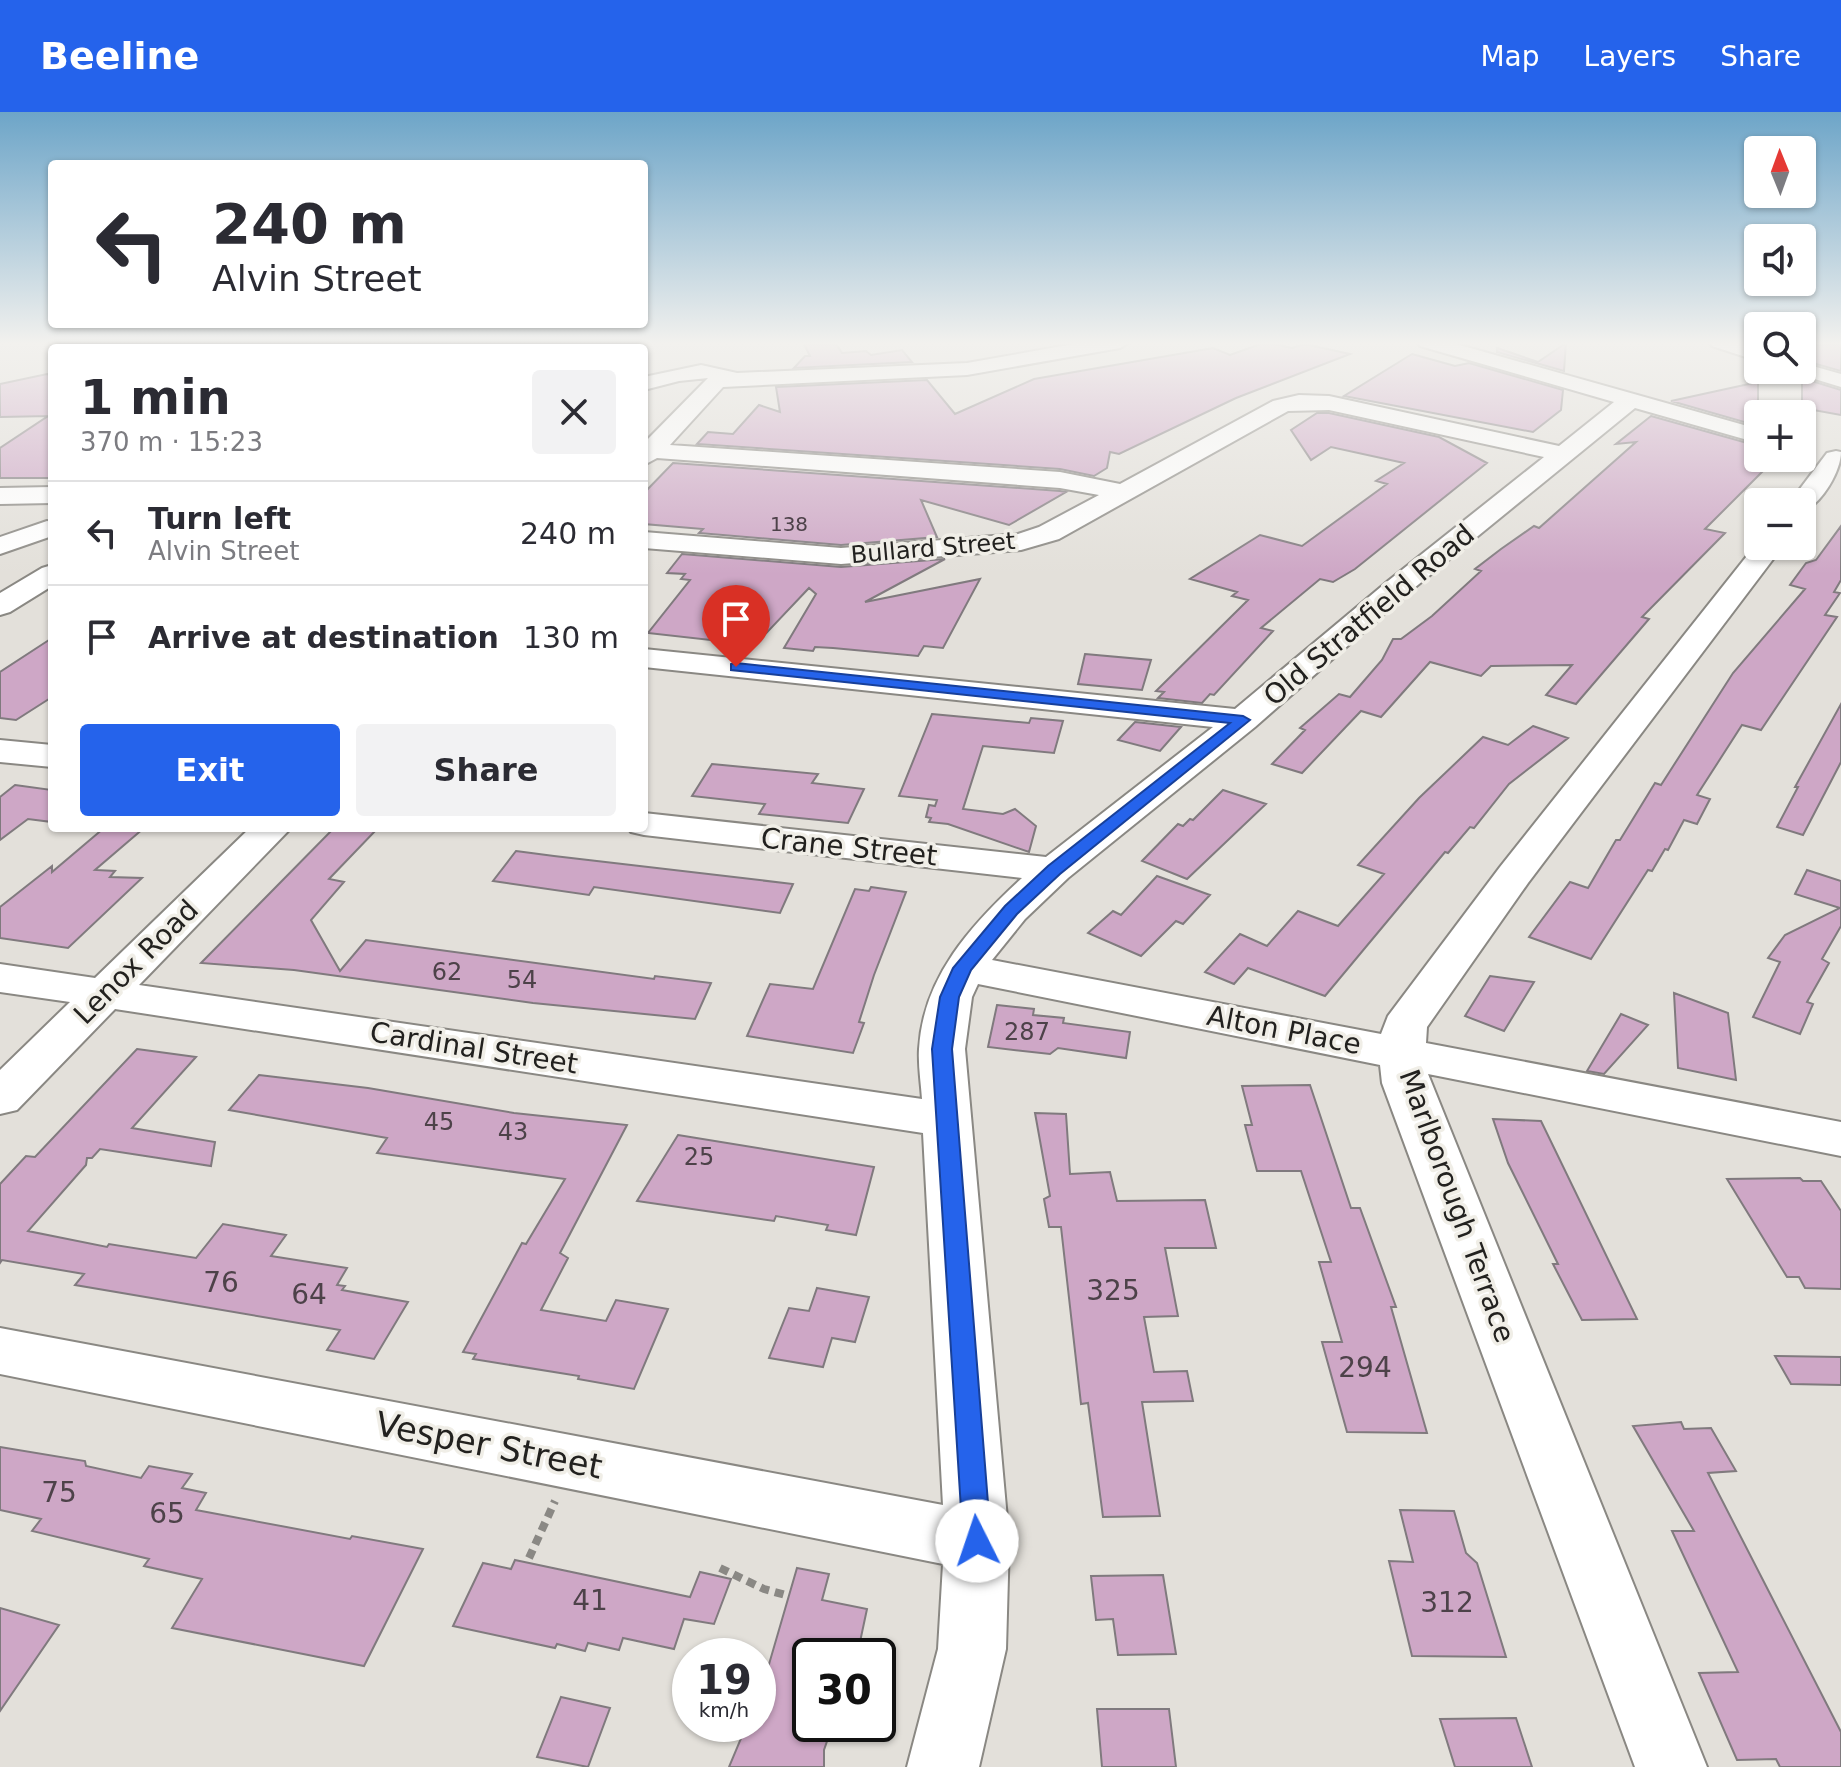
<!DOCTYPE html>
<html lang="en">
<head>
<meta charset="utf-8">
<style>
  body { margin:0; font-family:"DejaVu Sans",sans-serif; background:#f2f2f3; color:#2b2b33; height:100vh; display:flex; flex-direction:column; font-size:30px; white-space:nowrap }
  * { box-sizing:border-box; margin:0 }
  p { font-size:26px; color:#7c7c81 }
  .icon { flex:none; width:44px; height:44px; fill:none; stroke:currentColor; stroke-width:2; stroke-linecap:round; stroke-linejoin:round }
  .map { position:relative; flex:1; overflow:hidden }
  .drawer { position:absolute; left:48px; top:232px; width:600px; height:488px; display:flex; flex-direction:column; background:#fff; border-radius:8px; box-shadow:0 2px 6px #0004 }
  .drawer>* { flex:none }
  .top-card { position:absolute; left:48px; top:48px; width:600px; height:168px; border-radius:8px; box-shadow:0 2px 6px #0004; background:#fff; color:#2b2b33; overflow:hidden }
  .needle { width:52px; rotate:359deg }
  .fabs { position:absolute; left:1744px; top:24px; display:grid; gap:16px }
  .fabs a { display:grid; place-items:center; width:72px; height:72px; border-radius:8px; background:#fff; box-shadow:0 2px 6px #0004; font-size:40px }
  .speed { position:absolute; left:672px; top:1526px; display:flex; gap:16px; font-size:40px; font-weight:700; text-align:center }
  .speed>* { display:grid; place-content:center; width:104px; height:104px; border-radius:50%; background:#fff; box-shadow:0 2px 6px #0004; line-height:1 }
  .speed small { font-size:20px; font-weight:400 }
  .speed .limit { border:4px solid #111; border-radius:12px; background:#fff; color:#111 }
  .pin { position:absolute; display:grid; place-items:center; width:68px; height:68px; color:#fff; margin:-82px -34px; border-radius:50% 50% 50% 0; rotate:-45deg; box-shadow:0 0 8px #0007 }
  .pin .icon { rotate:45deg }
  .me { position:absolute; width:88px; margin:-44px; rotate:356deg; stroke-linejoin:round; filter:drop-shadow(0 0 6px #0008) }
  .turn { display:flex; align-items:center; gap:28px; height:168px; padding:0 32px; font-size:36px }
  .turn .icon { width:104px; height:104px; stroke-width:2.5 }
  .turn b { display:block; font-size:56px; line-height:68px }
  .round { display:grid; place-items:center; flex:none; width:84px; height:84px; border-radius:8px; background:#f2f2f3 }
  .headline { display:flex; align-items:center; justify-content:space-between; height:136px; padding:0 32px }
  h1 { font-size:48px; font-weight:700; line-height:60px }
  .cta { display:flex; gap:16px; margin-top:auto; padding:16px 32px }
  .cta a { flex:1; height:92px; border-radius:8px; background:#2563eb; color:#fff; font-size:32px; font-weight:700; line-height:92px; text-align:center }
  .cta a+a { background:#f2f2f3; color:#2b2b33 }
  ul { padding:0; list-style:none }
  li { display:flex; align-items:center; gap:24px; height:104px; padding:0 32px; border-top:2px solid #e1e1e2 }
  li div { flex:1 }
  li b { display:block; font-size:30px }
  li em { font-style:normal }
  header { display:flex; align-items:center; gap:48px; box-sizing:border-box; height:112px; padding:0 40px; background:#2563eb; color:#fff }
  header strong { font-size:38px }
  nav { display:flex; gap:44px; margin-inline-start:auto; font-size:28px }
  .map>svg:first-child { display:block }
  .building { fill:#cea7c6; stroke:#807a7e; stroke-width:2 }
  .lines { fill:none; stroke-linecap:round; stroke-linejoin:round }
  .minor-casing { stroke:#8a8883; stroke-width:4 }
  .path { stroke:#8a8884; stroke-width:8; stroke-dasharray:9 6; stroke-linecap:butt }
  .minor { fill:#fff; fill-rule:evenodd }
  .route { fill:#2563eb; stroke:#184099; stroke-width:2 }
  .labels { text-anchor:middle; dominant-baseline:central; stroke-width:7; stroke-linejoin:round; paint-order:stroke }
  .far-number-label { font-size:20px; fill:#4d4249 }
  .far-street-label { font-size:24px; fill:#22211f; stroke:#f0eee7 }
  .number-label { font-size:24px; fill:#4d4249 }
  .street-label { font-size:28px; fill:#22211f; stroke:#f0eee7 }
  .near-number-label { font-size:28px; fill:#4d4249 }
  .near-street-label { font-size:34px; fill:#22211f; stroke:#f0eee7 }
</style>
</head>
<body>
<header>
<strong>Beeline</strong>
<nav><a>Map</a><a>Layers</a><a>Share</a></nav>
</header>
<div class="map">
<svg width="1841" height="1655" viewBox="0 0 1841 1655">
  <rect width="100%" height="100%" fill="#e3e0da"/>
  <path class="building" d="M 803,230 L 835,230 L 842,241 L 866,239 L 871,243 L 902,238 L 912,250 L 794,256 L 805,244 L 810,244 Z
    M 1266,230 L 1292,236 L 1305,232 L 1350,242 L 1236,286 L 1119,342 L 1110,340 L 1107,356 L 1094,364 L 1060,357 L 697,332 L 708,320 L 733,322 L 759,293 L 780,300 L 776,275 L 927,268 L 955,302 L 1034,267 L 1213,236 L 1230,243 Z
    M 1802,230 L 1818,233 L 1841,230 L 1841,259 L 1802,248 Z
    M 1566,231 L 1564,259 L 1497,240 L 1497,236 L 1538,250 Z
    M 1412,242 L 1455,254 L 1469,251 L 1563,278 L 1561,298 L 1533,320 L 1344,284 Z
    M 47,262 L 52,264 L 52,366 L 0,366 L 0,336 L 48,304 L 0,305 L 0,272 Z
    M 1802,266 L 1841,278 L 1841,303 L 1802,296 Z
    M 1758,270 L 1758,314 L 1671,289 Z
    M 1317,301 L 1329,301 L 1439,325 L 1487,351 L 1355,457 L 1333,470 L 1320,467 L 1261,516 L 1273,519 L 1214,583 L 1210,582 L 1202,591 L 1158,586 L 1164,580 L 1156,579 L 1248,488 L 1232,484 L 1237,480 L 1190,467 L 1260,423 L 1302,434 L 1387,372 L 1376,369 L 1404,351 L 1331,335 L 1311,348 L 1291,318 Z
    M 1651,304 L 1758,334 L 1758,346 L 1776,346 L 1705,417 L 1725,421 L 1642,505 L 1649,507 L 1576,592 L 1546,583 L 1572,553 L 1491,554 L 1481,564 L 1430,550 L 1381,605 L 1361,599 L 1302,661 L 1272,652 L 1305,618 L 1300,616 L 1339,582 L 1350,585 L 1382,548 L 1393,527 L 1401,527 L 1432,504 L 1481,459 L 1475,457 L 1501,437 L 1534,414 L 1539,416 L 1636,330 L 1616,332 Z
    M 673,351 L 1060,379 L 1066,380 L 1009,413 L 921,388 L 937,425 L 841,433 L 699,421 L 703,417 L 644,412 L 644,381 Z
    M 1841,414 L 1841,468 L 1834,480 L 1840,481 L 1825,503 L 1837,505 L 1761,618 L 1742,613 L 1697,683 L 1710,687 L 1697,712 L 1684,708 L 1668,738 L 1665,737 L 1652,759 L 1648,758 L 1591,847 L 1529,825 L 1570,770 L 1588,776 L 1616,728 L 1620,728 L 1655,671 L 1661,673 L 1733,561 L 1805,477 L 1790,473 L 1806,451 L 1816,448 Z
    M 682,442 L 841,455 L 945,447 L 865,490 L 980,467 L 943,536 L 924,534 L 918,544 L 833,536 L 815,535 L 813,539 L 784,536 L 816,482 L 809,476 L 755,533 L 648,521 L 690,468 L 681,467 L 685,462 L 667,461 Z
    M 52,526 L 52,585 L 16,608 L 0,606 L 0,560 Z
    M 1085,542 L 1151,548 L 1142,578 L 1078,572 Z
    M 1841,592 L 1841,650 L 1803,723 L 1777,715 L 1798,675 L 1795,675 Z
    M 932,602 L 1029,611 L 1031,606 L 1063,609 L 1054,641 L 983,634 L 963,697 L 1003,702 L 1015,697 L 1036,714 L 1029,740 L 948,712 L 929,710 L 931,706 L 926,705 L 929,693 L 935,694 L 937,688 L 899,684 Z
    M 1135,610 L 1181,615 L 1160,639 L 1118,628 Z
    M 1533,614 L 1568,626 L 1509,672 L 1474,716 L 1470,715 L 1448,741 L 1445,740 L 1325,884 L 1248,856 L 1234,872 L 1205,860 L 1240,822 L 1267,834 L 1298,799 L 1338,814 L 1384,762 L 1358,753 L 1419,686 L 1483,625 L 1508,633 Z
    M 712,652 L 818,662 L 812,671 L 864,677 L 848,711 L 759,702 L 765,692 L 692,684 Z
    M 15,673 L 52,678 L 52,710 L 28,707 L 0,728 L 0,685 Z
    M 1223,678 L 1266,692 L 1187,767 L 1142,749 L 1178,712 L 1183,714 L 1190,707 L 1193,708 Z
    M 104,716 L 144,716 L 95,758 L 115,759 L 110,765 L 142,766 L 68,836 L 0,826 L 0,795 L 52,754 L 52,760 Z
    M 334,716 L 378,716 L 329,767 L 344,770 L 311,808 L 340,859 L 366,828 L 654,867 L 655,864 L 711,871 L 695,907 L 533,891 L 294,858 L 201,851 Z
    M 516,739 L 554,744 L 793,772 L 780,801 L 594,775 L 589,783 L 493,769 Z
    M 1807,758 L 1841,769 L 1841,814 L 1822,847 L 1829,851 L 1807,890 L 1813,892 L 1800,922 L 1753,905 L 1780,850 L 1768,846 L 1785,823 L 1840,796 L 1795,782 Z
    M 1157,764 L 1210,783 L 1183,812 L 1176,809 L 1141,844 L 1088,821 L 1113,799 L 1121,803 Z
    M 871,775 L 906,780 L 874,863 L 859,910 L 864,911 L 853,941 L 747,924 L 770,872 L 813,877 L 855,777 L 869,779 Z
    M 1490,864 L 1534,870 L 1504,919 L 1465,904 Z
    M 1674,881 L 1728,901 L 1736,968 L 1678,956 Z
    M 997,893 L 1034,897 L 1033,903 L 1064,906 L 1063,911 L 1130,920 L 1126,946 L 1058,936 L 1050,942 L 988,935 Z
    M 1621,902 L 1648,913 L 1604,962 L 1587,959 Z
    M 137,937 L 196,945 L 132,1016 L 215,1030 L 211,1054 L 100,1037 L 92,1046 L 87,1046 L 86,1053 L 28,1119 L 107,1135 L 109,1132 L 196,1146 L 223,1112 L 286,1123 L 271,1144 L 347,1156 L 337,1173 L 345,1174 L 342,1178 L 408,1190 L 374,1247 L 327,1238 L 340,1218 L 75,1173 L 84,1162 L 2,1148 L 0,1151 L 0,1072 L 26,1044 L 35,1045 Z
    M 259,963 L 368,976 L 514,1001 L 627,1013 L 560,1141 L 568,1146 L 541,1198 L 606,1209 L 616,1188 L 668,1197 L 634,1277 L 578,1267 L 579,1264 L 473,1247 L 476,1242 L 463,1240 L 522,1131 L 526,1132 L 565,1067 L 377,1041 L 387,1026 L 229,998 Z
    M 1310,973 L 1351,1096 L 1360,1096 L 1396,1195 L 1391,1195 L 1427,1321 L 1347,1320 L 1322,1230 L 1342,1230 L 1319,1150 L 1331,1150 L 1301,1059 L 1257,1059 L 1245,1013 L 1252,1013 L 1242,974 Z
    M 1035,1001 L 1066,1002 L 1070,1062 L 1110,1060 L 1117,1089 L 1205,1088 L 1216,1136 L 1165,1136 L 1178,1204 L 1144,1205 L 1154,1260 L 1187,1259 L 1193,1289 L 1142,1290 L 1160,1404 L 1103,1405 L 1088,1291 L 1081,1292 L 1061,1115 L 1049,1115 L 1044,1087 L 1050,1084 Z
    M 1493,1007 L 1541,1009 L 1637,1207 L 1582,1208 L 1553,1152 L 1558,1152 L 1508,1051 Z
    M 678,1023 L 874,1055 L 856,1123 L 826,1118 L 828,1113 L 776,1104 L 774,1109 L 637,1089 Z
    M 1800,1066 L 1803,1069 L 1821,1069 L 1841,1099 L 1841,1177 L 1805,1176 L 1799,1165 L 1787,1165 L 1727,1067 Z
    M 817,1176 L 869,1185 L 855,1230 L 832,1226 L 823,1255 L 769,1246 L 789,1196 L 809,1199 Z
    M 1775,1244 L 1841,1245 L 1841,1273 L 1791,1272 Z
    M 1681,1310 L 1684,1317 L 1711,1316 L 1736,1359 L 1708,1361 L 1841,1620 L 1841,1655 L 1780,1655 L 1776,1647 L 1737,1648 L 1699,1561 L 1738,1560 L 1672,1419 L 1694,1419 L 1633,1314 Z
    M 0,1335 L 85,1349 L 86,1354 L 141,1366 L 149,1354 L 192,1362 L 182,1376 L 206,1381 L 196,1398 L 350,1427 L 352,1424 L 423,1437 L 364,1554 L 172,1516 L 202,1467 L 144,1454 L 149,1447 L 32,1419 L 41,1407 L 0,1398 Z
    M 1400,1398 L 1454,1399 L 1466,1441 L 1477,1451 L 1506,1545 L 1412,1544 L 1389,1449 L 1413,1450 Z
    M 515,1448 L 690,1485 L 700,1460 L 731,1467 L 714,1512 L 684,1507 L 674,1537 L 623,1526 L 619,1538 L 588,1531 L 585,1539 L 557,1532 L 555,1536 L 453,1514 L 483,1451 L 511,1457 Z
    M 797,1456 L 829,1462 L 822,1488 L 867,1497 L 857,1544 L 810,1544 L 810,1612 L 833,1612 L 824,1638 L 824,1655 L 729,1655 L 747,1612 L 758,1612 L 758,1590 Z
    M 1163,1463 L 1176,1542 L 1118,1543 L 1113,1507 L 1096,1508 L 1091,1464 Z
    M 0,1496 L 59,1513 L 0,1599 Z
    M 561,1585 L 610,1596 L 588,1655 L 537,1645 Z
    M 1097,1597 L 1169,1597 L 1176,1655 L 1102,1655 Z
    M 1516,1606 L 1532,1655 L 1455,1655 L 1440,1607 Z"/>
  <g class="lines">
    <defs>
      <path id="minor" d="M 489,230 L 520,230 L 512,236 L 481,236 Z
        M 528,230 L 634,230 L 635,232 L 632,236 L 539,236 Z
        M 1085,230 L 1130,230 L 1120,236 L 967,263 L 723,275 L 670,333 L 1060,360 L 1120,372 L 1273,289 L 1299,283 L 1329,284 L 1559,334 L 1614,290 L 1420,234 L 1417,230 L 1449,230 L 1758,317 L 1758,331 L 1635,296 L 1408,481 L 1255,615 L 1068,766 L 1025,807 L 992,848 L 1381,922 L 1388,904 L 1500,755 L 1758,430 L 1758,434 L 1783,434 L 1528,771 L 1427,915 L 1426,931 L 1841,1010 L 1841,1044 L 1428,962 L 1707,1655 L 1635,1655 L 1382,971 L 1380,953 L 978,872 L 972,885 L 965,937 L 1009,1429 L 1006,1537 L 979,1655 L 907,1655 L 938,1537 L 943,1452 L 0,1262 L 0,1216 L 943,1393 L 923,1021 L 115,897 L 17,998 L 0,1002 L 0,958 L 70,890 L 0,880 L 0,852 L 95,866 L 250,716 L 291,716 L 139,873 L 922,987 C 921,971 918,954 919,937 C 923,865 971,813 1022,766 L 644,723 L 631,720 L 628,716 L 644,716 L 644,701 L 1046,745 L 1213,615 L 644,555 L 644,537 L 1235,597 L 1388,469 L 1544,345 L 1329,298 L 1288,299 L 1059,427 L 1021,438 L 841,452 L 644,436 L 644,420 L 841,436 L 1018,422 L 1039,415 L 1099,383 L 1060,376 L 657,346 L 644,353 L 644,331 L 708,266 L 679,269 L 644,278 L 644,265 L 701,253 L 737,261 L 967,251 Z
        M 1709,230 L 1739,230 L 1758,236 L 1758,249 L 1712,234 Z
        M 1802,251 L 1841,262 L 1841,275 L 1795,261 L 1792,258 L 1802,258 Z
        M 1836,339 L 1841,340 C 1841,359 1821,394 1802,399 L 1802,390 L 1790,390 L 1827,341 Z
        M 52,375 L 52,391 L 0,392 L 0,376 Z
        M 47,409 L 52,410 L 52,424 L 0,442 L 0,425 Z
        M 52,453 L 52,474 L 10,500 L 0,503 L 0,481 L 42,456 Z
        M 0,628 L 52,633 L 52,655 L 0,650 Z"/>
    </defs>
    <use href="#minor" class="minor-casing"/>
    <path class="path" d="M 529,1446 L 555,1389
      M 720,1456 L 764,1477 L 789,1484"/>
    <use href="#minor" class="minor"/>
  </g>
  <linearGradient id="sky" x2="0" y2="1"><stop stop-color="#6da5c8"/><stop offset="0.5" stop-color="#f2f1ee"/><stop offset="1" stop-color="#f2f1ee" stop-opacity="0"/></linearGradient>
  <rect width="1841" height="462" fill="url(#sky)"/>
  <path class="route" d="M 736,551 L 1243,604 L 1250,608 L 1060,762 L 1017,802 L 971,858 L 959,885 L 952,937 L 991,1429 L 987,1438 L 977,1441 L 967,1438 L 963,1429 L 932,937 L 940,885 L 953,856 L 1005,794 L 1048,754 L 1230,611 L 731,558 L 731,552 Z"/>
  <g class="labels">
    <g class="far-number-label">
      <text x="789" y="412">138</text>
    </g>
    <g class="far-street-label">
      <text transform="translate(933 436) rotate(-5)">Bullard Street</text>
    </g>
    <g class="number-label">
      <text x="447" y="860">62</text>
      <text x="522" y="868">54</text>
      <text x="1027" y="920">287</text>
      <text x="439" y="1010">45</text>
      <text x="513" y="1020">43</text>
      <text x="699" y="1045">25</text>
    </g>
    <g class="street-label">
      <text transform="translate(1369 503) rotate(-40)">Old Stratfield Road</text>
      <text transform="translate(849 735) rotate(6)">Crane Street</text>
      <text transform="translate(136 850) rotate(-45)">Lenox Road</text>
      <text transform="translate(1284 918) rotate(11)">Alton Place</text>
      <text transform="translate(474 936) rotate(9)">Cardinal Street</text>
      <text transform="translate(1457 1094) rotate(70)">Marlborough Terrace</text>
    </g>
    <g class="near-number-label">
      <text x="221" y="1170">76</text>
      <text x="1113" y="1178">325</text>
      <text x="309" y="1182">64</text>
      <text x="1365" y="1255">294</text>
      <text x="59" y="1380">75</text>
      <text x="167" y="1401">65</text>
      <text x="590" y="1488">41</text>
      <text x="1447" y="1490">312</text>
    </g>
    <g class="near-street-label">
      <text transform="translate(489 1333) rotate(11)">Vesper Street</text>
    </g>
  </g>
</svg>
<div class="fabs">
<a><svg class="needle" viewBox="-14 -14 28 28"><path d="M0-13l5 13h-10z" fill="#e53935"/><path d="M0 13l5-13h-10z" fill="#7c7c81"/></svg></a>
<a><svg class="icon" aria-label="sound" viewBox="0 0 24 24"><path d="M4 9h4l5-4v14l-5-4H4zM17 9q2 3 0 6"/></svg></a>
<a><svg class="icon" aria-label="search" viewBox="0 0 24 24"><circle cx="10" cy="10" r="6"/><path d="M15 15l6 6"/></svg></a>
<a>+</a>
<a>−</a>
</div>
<div class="speed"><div>19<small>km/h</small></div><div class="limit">30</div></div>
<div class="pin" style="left:736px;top:555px;background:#d93025"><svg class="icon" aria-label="arrive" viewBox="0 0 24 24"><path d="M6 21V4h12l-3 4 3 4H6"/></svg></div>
<svg class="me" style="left:977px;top:1429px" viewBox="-20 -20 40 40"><circle r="19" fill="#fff"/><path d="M0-13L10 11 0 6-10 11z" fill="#2563eb"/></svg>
<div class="top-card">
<div class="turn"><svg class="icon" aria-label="left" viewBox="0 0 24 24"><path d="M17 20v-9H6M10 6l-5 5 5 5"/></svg><div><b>240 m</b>Alvin Street</div></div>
</div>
<section class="drawer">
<div class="headline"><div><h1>1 min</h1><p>370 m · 15:23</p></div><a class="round"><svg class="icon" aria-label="close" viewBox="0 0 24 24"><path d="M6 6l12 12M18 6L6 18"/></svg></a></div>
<ul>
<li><svg class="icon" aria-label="left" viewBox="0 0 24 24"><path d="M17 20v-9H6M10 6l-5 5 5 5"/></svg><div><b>Turn left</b><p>Alvin Street</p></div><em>240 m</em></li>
<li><svg class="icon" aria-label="arrive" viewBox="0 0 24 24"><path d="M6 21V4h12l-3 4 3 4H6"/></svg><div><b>Arrive at destination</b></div><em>130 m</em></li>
</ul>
<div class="cta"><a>Exit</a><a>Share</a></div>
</section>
</div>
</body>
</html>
